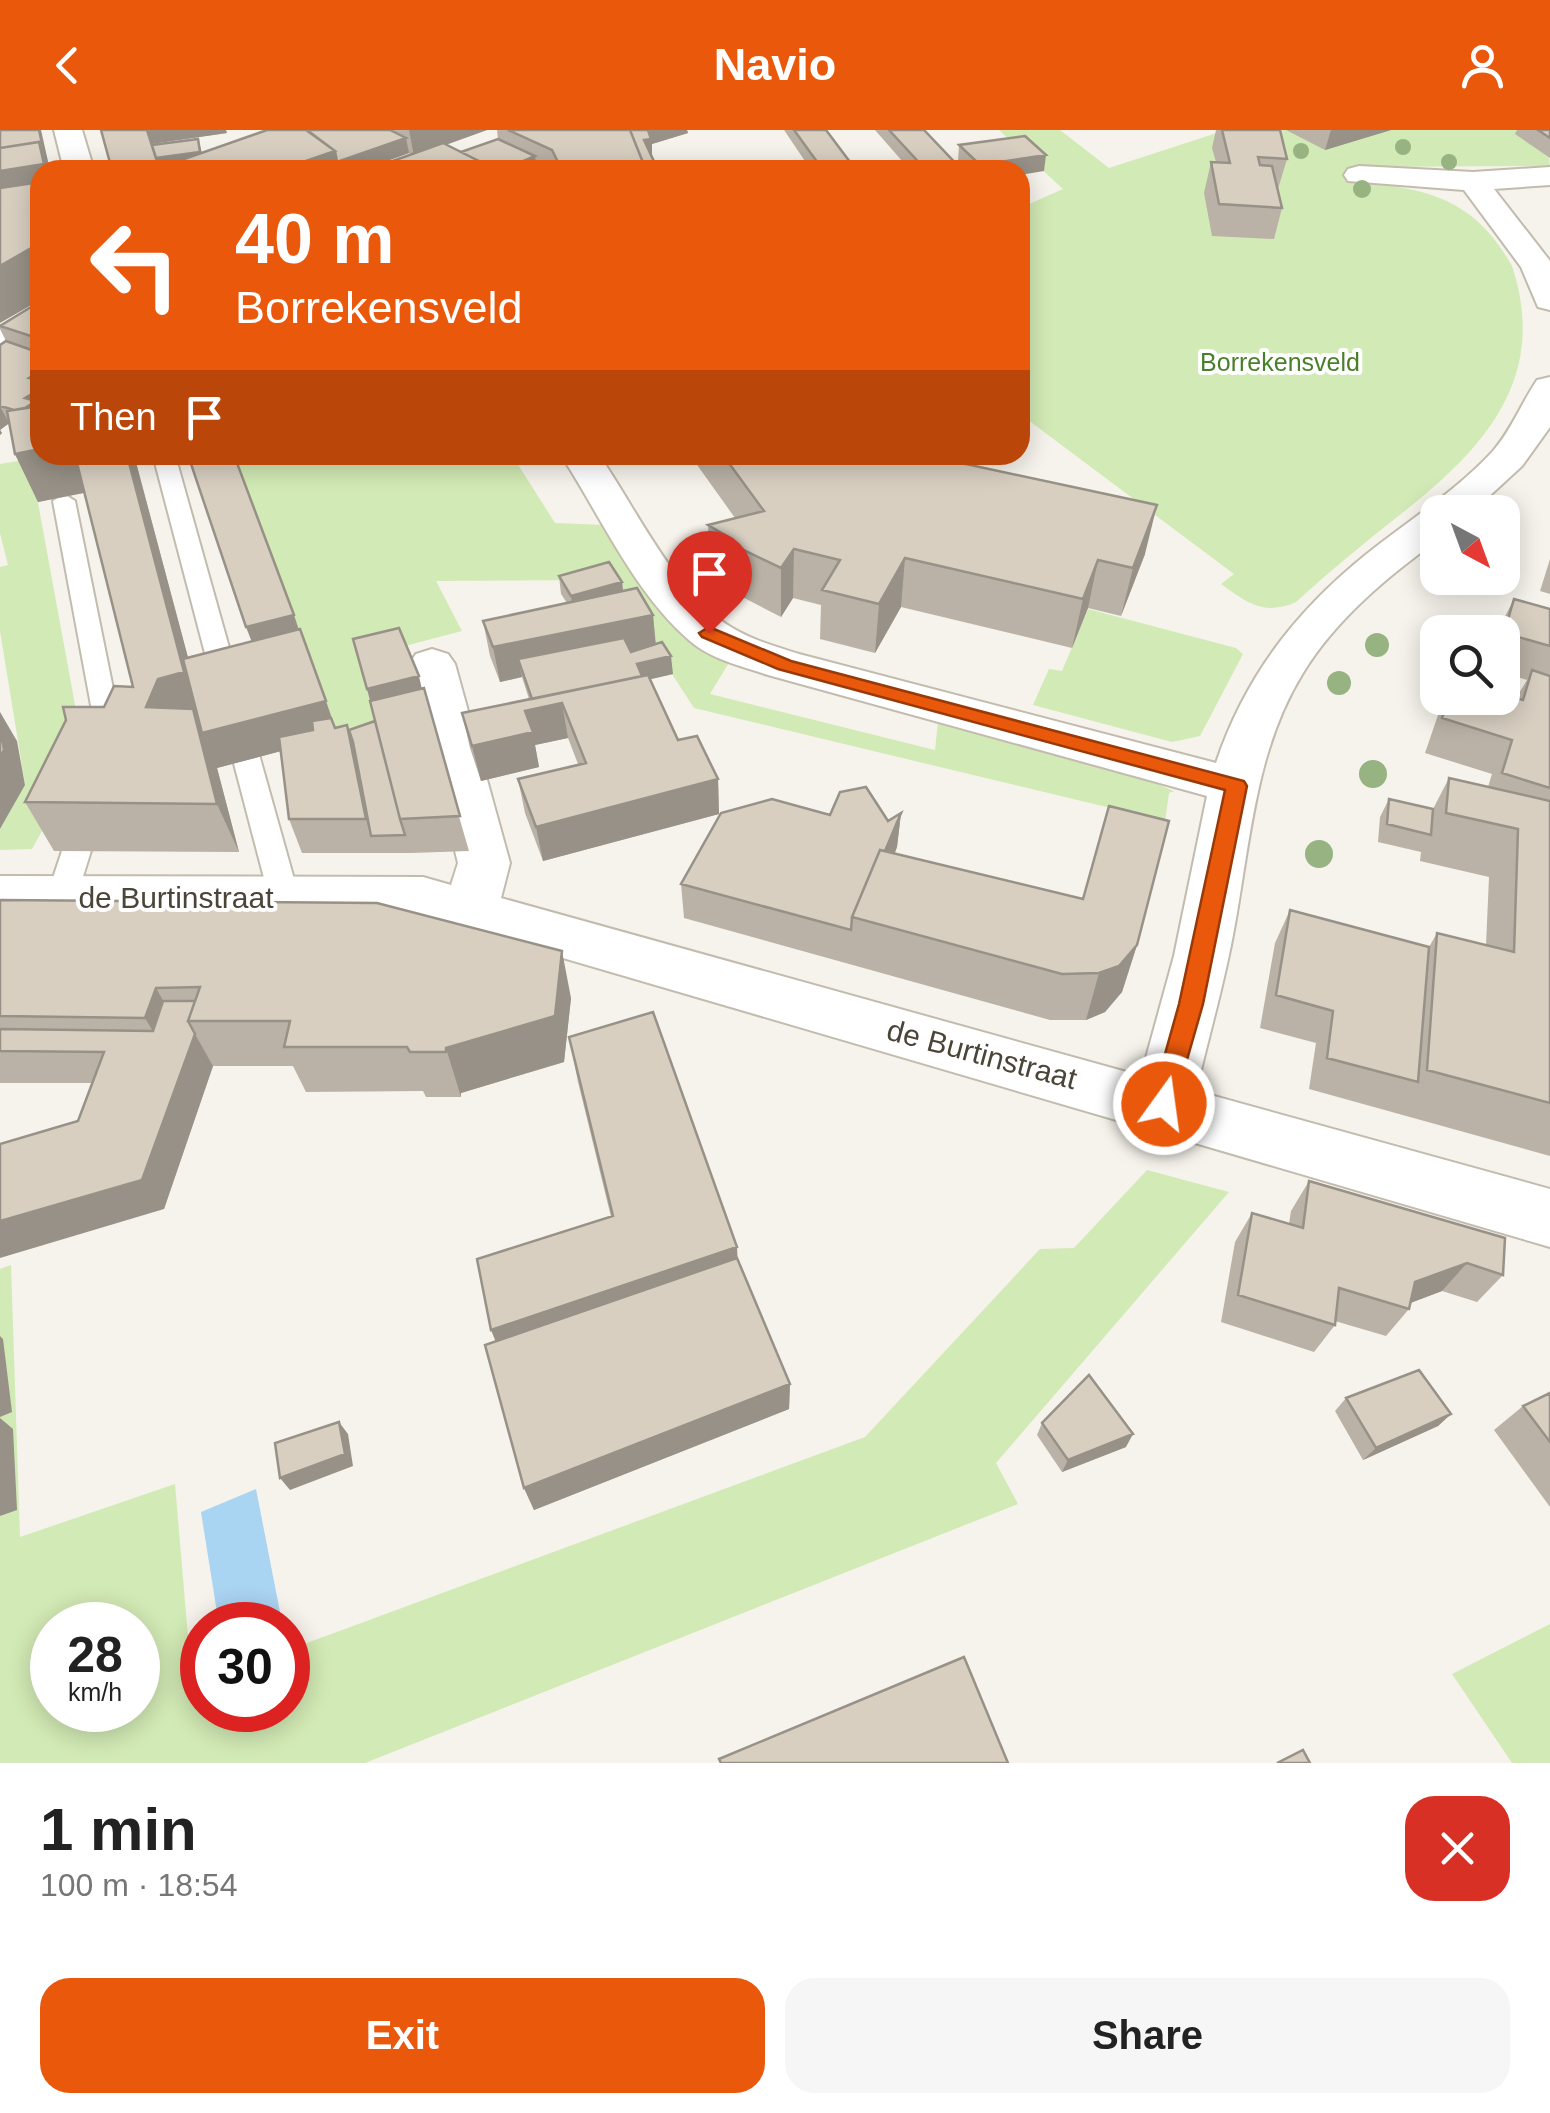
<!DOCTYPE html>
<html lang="en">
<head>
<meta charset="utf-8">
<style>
  body { margin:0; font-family:Arial,sans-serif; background:#f6f6f6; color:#222; height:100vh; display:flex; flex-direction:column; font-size:38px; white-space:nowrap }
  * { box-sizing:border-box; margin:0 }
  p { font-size:32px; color:#767676 }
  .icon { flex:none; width:55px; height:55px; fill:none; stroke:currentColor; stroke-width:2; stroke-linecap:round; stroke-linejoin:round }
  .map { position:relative; height:1633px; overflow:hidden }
  .side { display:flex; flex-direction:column; background:#fff; flex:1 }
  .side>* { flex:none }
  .banner { position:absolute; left:30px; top:30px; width:1000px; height:305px; border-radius:30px; box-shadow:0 5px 25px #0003; background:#ea580c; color:#fff; overflow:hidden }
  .needle { width:65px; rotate:139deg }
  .controls { position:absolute; left:1420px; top:365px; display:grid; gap:20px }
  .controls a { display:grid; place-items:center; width:100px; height:100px; border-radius:20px; background:#fff; box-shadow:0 5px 25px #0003; font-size:50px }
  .speed { position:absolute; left:30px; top:1472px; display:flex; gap:20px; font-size:50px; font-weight:700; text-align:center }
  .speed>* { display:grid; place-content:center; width:130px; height:130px; border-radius:50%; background:#fff; box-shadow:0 5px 25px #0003; line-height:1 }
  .speed small { font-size:25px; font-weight:400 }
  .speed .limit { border:15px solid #d22; background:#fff; color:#111 }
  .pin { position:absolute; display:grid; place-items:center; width:85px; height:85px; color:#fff; margin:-102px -42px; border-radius:50% 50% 50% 0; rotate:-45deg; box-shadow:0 0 10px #0007 }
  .pin .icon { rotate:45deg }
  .me { position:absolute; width:110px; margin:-55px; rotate:14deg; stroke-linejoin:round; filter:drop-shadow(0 0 8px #0008) }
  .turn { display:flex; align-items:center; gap:35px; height:210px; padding:0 40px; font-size:45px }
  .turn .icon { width:130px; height:130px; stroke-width:2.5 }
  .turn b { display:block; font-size:70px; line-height:85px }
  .then { display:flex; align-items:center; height:95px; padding:0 40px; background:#0003; gap:20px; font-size:38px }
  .round { display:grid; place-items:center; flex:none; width:105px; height:105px; border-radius:30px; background:#f6f6f6 }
  .head { display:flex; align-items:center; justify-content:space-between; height:170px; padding:0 40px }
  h1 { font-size:60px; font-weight:800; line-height:75px }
  .button { display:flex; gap:20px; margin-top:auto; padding:20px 40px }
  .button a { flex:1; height:115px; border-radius:30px; background:#ea580c; color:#fff; font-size:40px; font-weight:800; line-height:115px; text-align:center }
  .button a+a { background:#f6f6f6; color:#222 }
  header { display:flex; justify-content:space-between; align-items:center; height:130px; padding:0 40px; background:#ea580c; color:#fff; font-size:45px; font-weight:800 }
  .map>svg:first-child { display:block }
  .green { fill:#d2eab5; fill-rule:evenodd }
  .water { fill:#a9d4f2 }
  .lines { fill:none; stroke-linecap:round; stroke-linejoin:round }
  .lane-casing { stroke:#c2bbae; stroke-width:4 }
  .street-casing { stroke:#c2bbae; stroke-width:4 }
  .lane { fill:#fff; fill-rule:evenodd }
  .street { fill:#fff; fill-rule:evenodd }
  .tree { fill:#97b381 }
  .wall { fill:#bab2a6 }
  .shaded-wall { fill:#979187 }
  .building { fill:#d8cfc1; stroke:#979187; stroke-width:2.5 }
  .route { fill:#ea580c; stroke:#983908; stroke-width:2.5 }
  .labels { text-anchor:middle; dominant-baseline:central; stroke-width:8; stroke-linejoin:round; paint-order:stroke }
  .far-park-label { font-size:25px; fill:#4a7f2a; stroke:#fff }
  .street-label { font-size:30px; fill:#4b4439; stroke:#fff }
</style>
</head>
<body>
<header><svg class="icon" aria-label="back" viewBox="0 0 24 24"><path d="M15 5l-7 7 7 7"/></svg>Navio<svg class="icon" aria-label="person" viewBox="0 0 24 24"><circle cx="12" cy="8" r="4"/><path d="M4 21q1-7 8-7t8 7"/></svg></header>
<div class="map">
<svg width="1550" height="1633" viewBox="0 0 1550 1633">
  <rect width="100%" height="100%" fill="#f6f3ec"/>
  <path class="green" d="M 999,0 L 1060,0 L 1109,38 L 1226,0 L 1546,0 L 1550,36 L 1352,37 L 1354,52 C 1427,58 1474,68 1512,136 C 1550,250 1481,321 1401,384 C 1365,412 1330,441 1296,472 C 1263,486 1248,473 1221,454 L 1234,444 L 1020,284 L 1020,78 L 1063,59 Z
    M 234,325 L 512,325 L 555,393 L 605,395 L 730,531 L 710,564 L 935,620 L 938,592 L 1142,648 L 1174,661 L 1169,663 L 1165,691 L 694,578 L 611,450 L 436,451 L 462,501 L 359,528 L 376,593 L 338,606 Z
    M 30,329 L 84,624 L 32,719 L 0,720 L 0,699 L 25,654 L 0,501 L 0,437 L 8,435 L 0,403 L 0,334 Z
    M 1088,479 L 1236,518 L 1243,524 L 1200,606 L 1172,612 L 1033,575 L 1049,539 L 1062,541 Z
    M 1147,1040 L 1229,1062 L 996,1333 L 1018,1374 L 365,1633 L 0,1633 L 0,1139 L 11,1135 L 20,1407 L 175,1354 L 192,1554 L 202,1551 L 202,1580 L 288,1580 L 288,1520 L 865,1307 L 1040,1119 L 1074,1118 ZM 52,1495 L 138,1495 L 138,1580 L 52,1580 Z
    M 1550,1494 L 1550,1633 L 1512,1633 L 1452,1544 Z"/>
  <path class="water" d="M 256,1359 L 280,1482 L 250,1495 L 219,1495 L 201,1382 Z"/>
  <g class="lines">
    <defs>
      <path id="lane" d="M 153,325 L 175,325 L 299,767 L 294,775 L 274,775 L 269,767 Z
        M 64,364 L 75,371 L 124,613 L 111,622 L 98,613 L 53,371 Z
        M 88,675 L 102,685 L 77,766 L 72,774 L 52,774 L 47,766 L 74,685 Z"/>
      <path id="street" d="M 54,0 L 82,0 L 94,40 L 64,40 Z
        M 1359,36 L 1473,42 L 1550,37 L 1550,55 L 1494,59 L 1550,131 L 1550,180 L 1538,177 L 1521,137 L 1464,60 L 1348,51 L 1344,45 L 1348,39 Z
        M 40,180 L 40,204 L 0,224 L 0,198 Z
        M 1550,247 L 1550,297 L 1522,336 L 1472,382 L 1438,382 L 1438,410 C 1387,447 1336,489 1303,543 C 1254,622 1250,716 1233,805 C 1223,858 1208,909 1196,961 L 1550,1059 L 1550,1117 L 423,787 L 0,786 L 0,746 L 423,747 L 451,755 L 458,733 L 409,534 L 416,524 L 432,519 L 448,524 L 455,534 L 510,733 L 501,768 L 1141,946 L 1174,826 L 1207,666 L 768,545 C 741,536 711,529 690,511 C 634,463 600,385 561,325 L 599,325 C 637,380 671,456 726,494 C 748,509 774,516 799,524 L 1216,633 C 1247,540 1304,471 1382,412 C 1420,383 1460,357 1493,321 C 1512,299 1521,274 1537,250 Z"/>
    </defs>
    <use href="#lane" class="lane-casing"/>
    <use href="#street" class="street-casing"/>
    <use href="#lane" class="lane"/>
    <use href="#street" class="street"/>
  </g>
  <g class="tree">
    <circle cx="1403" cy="17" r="8"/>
    <circle cx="1301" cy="21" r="8"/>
    <circle cx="1449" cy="32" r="8"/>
    <circle cx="1362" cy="59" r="9"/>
    <circle cx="1377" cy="515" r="12"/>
    <circle cx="1339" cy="553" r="12"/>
    <circle cx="1373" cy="644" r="14"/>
    <circle cx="1319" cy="724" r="14"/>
  </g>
  <path class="wall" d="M 101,0 L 227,3 L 151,14 L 198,9 L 202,23 L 267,0 L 487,0 L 446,15 L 461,22 L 498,9 L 497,0 L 687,0 L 688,3 L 652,14 L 652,24 L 651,25 L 658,40 L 389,40 L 387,33 L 411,25 L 409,23 L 362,40 L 112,40 Z
    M 784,0 L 826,0 L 856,40 L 811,40 Z
    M 875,0 L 924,0 L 962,40 L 910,40 Z
    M 1216,0 L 1280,0 L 1287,29 L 1278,59 L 1282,78 L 1274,109 L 1212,106 L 1204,63 L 1211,32 L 1216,32 L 1212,18 Z
    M 1286,0 L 1391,0 L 1325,20 Z
    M 1517,0 L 1550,0 L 1550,28 L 1515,4 Z
    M 959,15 L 1044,41 L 967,40 L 958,31 Z
    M 40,179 L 40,325 L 134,325 L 188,528 L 299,499 L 335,598 L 349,600 L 375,591 L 367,559 L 422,559 L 469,721 L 411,723 L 302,723 L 289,689 L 281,621 L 217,638 L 239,722 L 54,721 L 25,672 L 104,577 L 133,557 L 84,363 L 38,372 L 15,324 L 10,293 L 0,300 L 2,303 L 0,305 L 0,215 L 6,211 L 0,199 L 0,195 Z
    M 690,325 L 924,325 L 1145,424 L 1121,486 L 1088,478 L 1072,518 L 901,477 L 875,523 L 820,509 L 821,475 L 793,468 L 781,487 L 729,460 L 728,454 L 711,443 L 708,395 L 735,388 Z
    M 1550,429 L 1550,464 L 1540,461 Z
    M 559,446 L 622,452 L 623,461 L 653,485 L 656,514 L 673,544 L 650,549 L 678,610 L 718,649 L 719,684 L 543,731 L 525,683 L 518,649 L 578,634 L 568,608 L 535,615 L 539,637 L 481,651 L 470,618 L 462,583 L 529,569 L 522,547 L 500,552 L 490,526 L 483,491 L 567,473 L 561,464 Z
    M 1514,469 L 1550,479 L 1550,1026 L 1309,959 L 1316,913 L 1260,898 L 1275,813 L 1290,780 L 1429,817 L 1437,803 L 1486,815 L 1489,747 L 1420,731 L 1421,722 L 1378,712 L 1380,687 L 1389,669 L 1433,679 L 1449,648 L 1488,657 L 1492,644 L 1425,623 L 1438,585 L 1447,568 L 1516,568 L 1527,550 L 1502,542 L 1502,502 L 1497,502 Z
    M 901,683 L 897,717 L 895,723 L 1137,815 L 1122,862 L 1105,882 L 1086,890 L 1050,890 L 684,788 L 681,754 L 830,685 L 888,691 Z
    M 0,770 L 571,868 L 564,932 L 461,963 L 461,967 L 426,967 L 423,961 L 306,962 L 293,936 L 213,936 L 164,1079 L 78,991 L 93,953 L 0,953 Z
    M 569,907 L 737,1128 L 790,1254 L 789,1279 L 534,1380 L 524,1358 L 496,1211 L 611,1087 L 578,952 Z
    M 1309,1051 L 1503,1145 L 1477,1172 L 1442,1161 L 1410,1173 L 1409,1179 L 1386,1206 L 1335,1191 L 1335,1195 L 1314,1222 L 1221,1192 L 1235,1112 L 1252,1083 L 1289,1094 L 1291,1081 Z
    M 1550,1263 L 1550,1377 L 1494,1300 L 1523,1276 Z
    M 1346,1268 L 1451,1284 L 1438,1296 L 1363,1330 L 1335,1281 Z
    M 1042,1293 L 1126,1317 L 1062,1342 L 1037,1305 Z"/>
  <path class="shaded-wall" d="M 39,0 L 41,0 L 50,40 L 40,40 L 40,68 L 0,74 L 0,34 Z
    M 128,0 L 226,0 L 227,3 L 151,14 L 156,28 L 198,9 L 202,25 L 159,40 Z
    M 409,0 L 487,0 L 414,26 Z
    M 647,0 L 687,0 L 688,3 L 652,14 L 652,24 L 645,25 L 644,10 Z
    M 1331,0 L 1391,0 L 1325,20 Z
    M 406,8 L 409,23 L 362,40 L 280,40 L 335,21 Z
    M 1046,25 L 1044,41 L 1020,45 L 1020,40 L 980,40 L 980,35 Z
    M 535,26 L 537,40 L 521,32 Z
    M 40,113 L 40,170 L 0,193 L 0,136 Z
    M 40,241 L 40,291 L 19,282 L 25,268 L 29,248 Z
    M 0,276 L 9,293 L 0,300 L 2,303 L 0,305 Z
    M 40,319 L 40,325 L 77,325 L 93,361 L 38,372 L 15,324 Z
    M 127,325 L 134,325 L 205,591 L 326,571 L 338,606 L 217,638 L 239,722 L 217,674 L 146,577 Z
    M 1157,375 L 1145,424 L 1121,486 L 1133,438 Z
    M 794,419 L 793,468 L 781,487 L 781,438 Z
    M 905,428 L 901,477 L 875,523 L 879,474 Z
    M 1098,430 L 1088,478 L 1072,518 L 1083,469 Z
    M 622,452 L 624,470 L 574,484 L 571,466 Z
    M 294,485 L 300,503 L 253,515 L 246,497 Z
    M 653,485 L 656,520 L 518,529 L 522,547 L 500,552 L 493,517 Z
    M 671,526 L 673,544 L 639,552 L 637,534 Z
    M 419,546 L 423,564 L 372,577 L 367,559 Z
    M 562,573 L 568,608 L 535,615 L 539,637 L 481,651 L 472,616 L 525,581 Z
    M 0,582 L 17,611 L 25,655 L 0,699 Z
    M 347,595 L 359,630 L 371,706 L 366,689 Z
    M 718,649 L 719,684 L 543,731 L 536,697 Z
    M 901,683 L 897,717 L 867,791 L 856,788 Z
    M 1137,815 L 1122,862 L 1105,882 L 1086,890 L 1099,843 Z
    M 562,821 L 571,868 L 564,932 L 461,963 L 461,967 L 446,918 Z
    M 156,858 L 182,904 L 172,933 L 145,888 Z
    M 195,904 L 213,936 L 164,1079 L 0,1128 L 0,1091 Z
    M 737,1117 L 739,1156 L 506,1237 L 491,1200 Z
    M 1467,1133 L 1442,1161 L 1400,1177 L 1415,1152 Z
    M 0,1206 L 3,1209 L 12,1282 L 0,1287 Z
    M 790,1254 L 789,1279 L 534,1380 L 524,1358 Z
    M 1451,1284 L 1438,1296 L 1363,1330 L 1376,1318 Z
    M 0,1288 L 13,1299 L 17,1380 L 0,1386 Z
    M 339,1292 L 348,1304 L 353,1336 L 290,1360 L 280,1348 Z
    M 1133,1304 L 1126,1317 L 1062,1342 L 1068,1330 Z"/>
  <path class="building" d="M 0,0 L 39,0 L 45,27 L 39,12 L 0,18 Z
    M 101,0 L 147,0 L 159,38 L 267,0 L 306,0 L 335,21 L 280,40 L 112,40 Z
    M 307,0 L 390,0 L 406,8 L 337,32 L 335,21 Z
    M 508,0 L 630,0 L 646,40 L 562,40 L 552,20 Z
    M 630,0 L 648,0 L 651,9 L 644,10 L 658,40 L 646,40 Z
    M 794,0 L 826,0 L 856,40 L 823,40 Z
    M 889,0 L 924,0 L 962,40 L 926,40 Z
    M 1222,0 L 1280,0 L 1287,29 L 1258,27 L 1260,35 L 1272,36 L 1282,78 L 1219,74 L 1211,32 L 1230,33 Z
    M 1538,0 L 1550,0 L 1550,8 Z
    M 1025,6 L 1046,25 L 980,35 L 959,15 Z
    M 198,9 L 200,22 L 156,28 L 152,15 Z
    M 498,9 L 535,26 L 521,32 L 540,40 L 497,40 L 461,22 Z
    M 39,12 L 44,34 L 0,41 L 0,18 Z
    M 443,13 L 497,40 L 402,40 L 387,33 Z
    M 40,51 L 40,52 L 0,58 L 0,57 Z
    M 40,52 L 40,113 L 0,136 L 0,58 Z
    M 31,177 L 40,179 L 40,209 L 0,196 Z
    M 6,211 L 40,223 L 40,241 L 29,248 L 40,251 L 40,259 L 25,268 L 36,271 L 25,278 L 14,280 L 0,276 L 0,215 Z
    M 40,276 L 40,319 L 15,324 L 7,281 Z
    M 75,325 L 127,325 L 184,542 L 158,549 L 146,577 L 193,579 L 217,674 L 25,672 L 66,590 L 63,577 L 104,577 L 114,556 L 133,557 Z
    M 188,325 L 234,325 L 294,485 L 246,497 Z
    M 723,325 L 924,325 L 1157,375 L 1133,438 L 1098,430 L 1083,469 L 905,428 L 879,474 L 822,460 L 840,430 L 794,419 L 781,438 L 727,412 L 732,409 L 708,395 L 764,381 Z
    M 609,432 L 622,452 L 571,466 L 559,446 Z
    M 637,458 L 653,485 L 493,517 L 483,491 Z
    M 1514,469 L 1550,479 L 1550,516 L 1504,503 Z
    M 399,498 L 419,546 L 367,559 L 353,509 Z
    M 300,499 L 326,571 L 202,603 L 183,529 Z
    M 624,508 L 631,522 L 662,512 L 671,526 L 637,534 L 642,546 L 532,569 L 518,529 Z
    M 1532,540 L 1550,546 L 1550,658 L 1502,643 L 1512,610 L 1442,588 L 1450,568 L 1502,568 L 1502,564 L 1523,570 Z
    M 648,545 L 678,610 L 697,606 L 718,649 L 536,697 L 518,649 L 586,633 L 562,573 L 525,581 L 533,602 L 472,616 L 462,583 Z
    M 424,558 L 460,686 L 400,689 L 370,571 Z
    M 331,588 L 335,598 L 347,595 L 366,689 L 289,689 L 279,607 L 313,600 L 312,591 Z
    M 375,591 L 400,689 L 405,705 L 371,706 L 353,612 L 349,600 Z
    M 0,596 L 4,620 L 0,627 Z
    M 1449,648 L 1550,671 L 1550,973 L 1427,940 L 1437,803 L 1514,822 L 1518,699 L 1446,683 Z
    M 866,657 L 888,691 L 901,683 L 885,721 L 880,720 L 852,787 L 851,800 L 681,754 L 721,683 L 772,669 L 830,685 L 840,662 Z
    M 1389,669 L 1433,679 L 1431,705 L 1387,694 Z
    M 1109,676 L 1169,691 L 1137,815 L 1119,836 L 1099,843 L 1062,844 L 852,787 L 880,720 L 1083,769 Z
    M 0,770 L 377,773 L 562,821 L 555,886 L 446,918 L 446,922 L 410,922 L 407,917 L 284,917 L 290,891 L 188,891 L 200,857 L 156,858 L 145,888 L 0,886 Z
    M 1290,780 L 1429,817 L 1418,952 L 1327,928 L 1333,881 L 1276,865 Z
    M 163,871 L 195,871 L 188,891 L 195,904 L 142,1050 L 0,1091 L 0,1014 L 78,991 L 104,922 L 0,921 L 0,899 L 153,901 Z
    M 653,882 L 737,1117 L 491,1200 L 477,1129 L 613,1086 L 569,907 Z
    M 1309,1051 L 1505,1108 L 1503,1145 L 1467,1133 L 1415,1152 L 1409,1179 L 1339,1158 L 1335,1195 L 1238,1165 L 1252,1083 L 1303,1098 Z
    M 737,1128 L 790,1254 L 524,1358 L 485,1215 Z
    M 1419,1240 L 1451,1284 L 1376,1318 L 1346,1268 Z
    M 1089,1245 L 1133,1304 L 1068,1330 L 1042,1293 Z
    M 1550,1263 L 1550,1312 L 1523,1276 Z
    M 339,1292 L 345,1324 L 280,1348 L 275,1313 Z
    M 964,1527 L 1008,1633 L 721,1633 L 719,1629 Z
    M 1303,1620 L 1310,1633 L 1277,1633 Z"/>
  <path class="route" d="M 709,497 L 791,531 L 1244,651 L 1247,656 L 1203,874 L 1172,982 L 1155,982 L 1151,974 L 1179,874 L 1225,660 L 778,539 L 702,507 L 699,503 Z"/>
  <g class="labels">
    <g class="far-park-label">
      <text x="1280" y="232">Borrekensveld</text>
    </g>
    <g class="street-label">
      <text x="176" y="767">de Burtinstraat</text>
      <text transform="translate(982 924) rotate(15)">de Burtinstraat</text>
    </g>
  </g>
</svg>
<div class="controls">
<a><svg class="needle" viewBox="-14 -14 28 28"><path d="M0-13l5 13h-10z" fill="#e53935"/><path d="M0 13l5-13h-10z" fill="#767676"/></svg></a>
<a><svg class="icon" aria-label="search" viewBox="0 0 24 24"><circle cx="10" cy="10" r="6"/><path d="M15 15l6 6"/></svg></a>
</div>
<div class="speed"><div>28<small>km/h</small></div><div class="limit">30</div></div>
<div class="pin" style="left:709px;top:503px;background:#d93025"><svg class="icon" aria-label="arrive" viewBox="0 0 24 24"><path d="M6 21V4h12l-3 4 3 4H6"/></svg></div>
<svg class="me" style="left:1164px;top:974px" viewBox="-20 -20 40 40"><circle r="17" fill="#ea580c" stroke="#fff" stroke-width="3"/><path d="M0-11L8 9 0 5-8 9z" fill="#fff"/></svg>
<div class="banner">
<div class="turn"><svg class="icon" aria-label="left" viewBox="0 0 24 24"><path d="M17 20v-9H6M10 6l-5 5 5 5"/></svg><div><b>40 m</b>Borrekensveld</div></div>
<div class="then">Then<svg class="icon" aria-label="arrive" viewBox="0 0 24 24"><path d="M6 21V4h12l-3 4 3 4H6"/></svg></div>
</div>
</div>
<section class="side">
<div class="head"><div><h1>1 min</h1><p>100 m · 18:54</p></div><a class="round" style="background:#d93025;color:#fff"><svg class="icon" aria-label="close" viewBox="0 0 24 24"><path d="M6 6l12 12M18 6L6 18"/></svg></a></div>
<div class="button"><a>Exit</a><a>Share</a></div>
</section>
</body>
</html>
